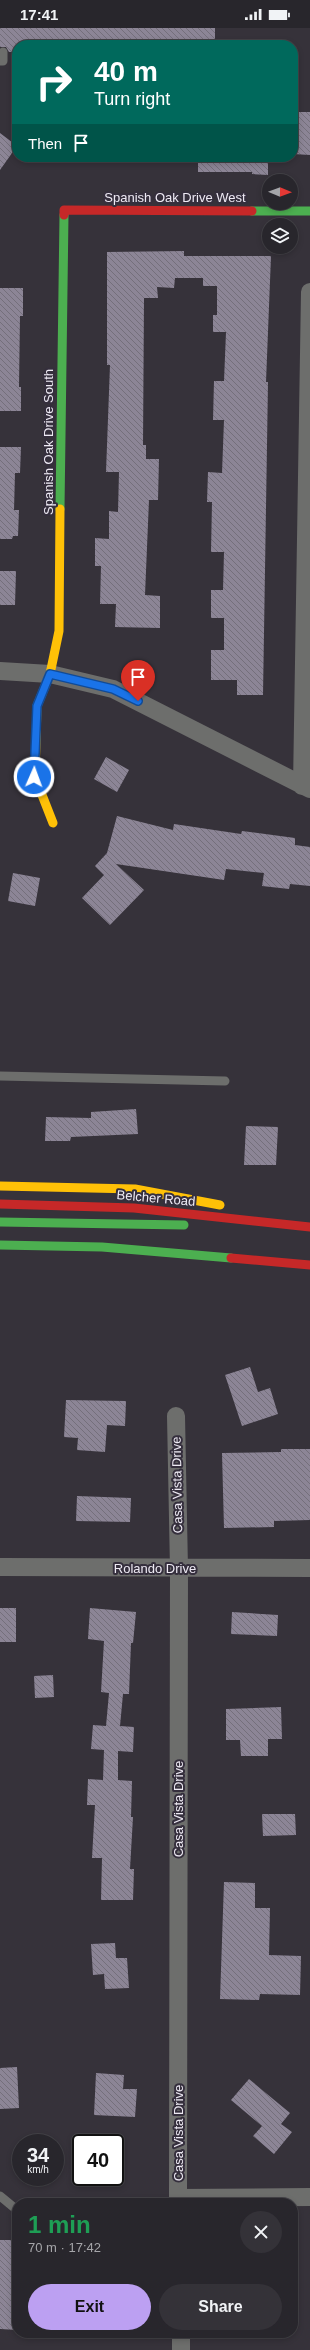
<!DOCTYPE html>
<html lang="en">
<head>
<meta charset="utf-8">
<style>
  body { margin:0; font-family:Arial,sans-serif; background:#343238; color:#f1f3f6; height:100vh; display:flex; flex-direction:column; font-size:15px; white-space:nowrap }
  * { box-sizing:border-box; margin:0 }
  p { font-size:13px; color:#a5a5a9 }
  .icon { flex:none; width:22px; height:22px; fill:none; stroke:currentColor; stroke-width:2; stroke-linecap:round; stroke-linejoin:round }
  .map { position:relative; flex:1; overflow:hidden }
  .panel { position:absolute; left:12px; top:2170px; width:286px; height:140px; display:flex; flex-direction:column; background:#28262c; border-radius:16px; box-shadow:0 2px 6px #0003,0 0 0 1px #444348 }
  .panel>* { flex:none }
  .top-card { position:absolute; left:12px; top:12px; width:286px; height:122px; border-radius:16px; box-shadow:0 2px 6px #0003,0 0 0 1px #444348; background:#00695c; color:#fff; overflow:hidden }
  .needle { width:26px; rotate:91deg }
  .controls { position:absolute; left:262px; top:146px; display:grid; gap:8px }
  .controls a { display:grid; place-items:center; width:36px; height:36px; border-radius:50%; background:#28262c; box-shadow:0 2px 6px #0003,0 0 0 1px #444348; font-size:20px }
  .speed { position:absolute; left:12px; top:2106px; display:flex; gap:8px; font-size:20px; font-weight:700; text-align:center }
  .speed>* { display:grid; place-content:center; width:52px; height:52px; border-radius:50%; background:#28262c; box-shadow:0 2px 6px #0003,0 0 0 1px #444348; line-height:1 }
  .speed small { font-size:10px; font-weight:400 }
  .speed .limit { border:2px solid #111; border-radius:6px; background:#fff; color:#111 }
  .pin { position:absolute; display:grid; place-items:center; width:34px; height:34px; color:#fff; margin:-41px -17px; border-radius:50% 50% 50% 0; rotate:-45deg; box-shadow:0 0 4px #0007 }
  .pin .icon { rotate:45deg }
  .me { position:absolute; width:44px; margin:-22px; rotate:2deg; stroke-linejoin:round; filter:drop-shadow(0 0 3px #0008) }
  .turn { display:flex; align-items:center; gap:14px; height:84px; padding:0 16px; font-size:18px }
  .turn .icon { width:52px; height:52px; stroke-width:2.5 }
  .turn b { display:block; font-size:28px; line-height:34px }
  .then { display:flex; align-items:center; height:38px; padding:0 16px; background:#0003; gap:8px; font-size:15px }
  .round { display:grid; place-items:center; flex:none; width:42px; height:42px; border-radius:21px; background:#343238 }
  .overview { display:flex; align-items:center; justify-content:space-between; height:68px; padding:0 16px }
  h1 { font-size:24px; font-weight:700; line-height:30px; color:#1e9e55 }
  .button { display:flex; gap:8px; margin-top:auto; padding:8px 16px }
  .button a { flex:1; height:46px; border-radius:24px; background:#bca0f2; color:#111; font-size:16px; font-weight:700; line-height:46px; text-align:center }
  .button a+a { background:#343238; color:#f1f3f6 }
  .status { display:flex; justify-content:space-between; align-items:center; height:28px; padding:0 20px; background:#28262c; direction:ltr }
  .status svg { height:11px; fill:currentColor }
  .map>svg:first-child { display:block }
  .building { fill:url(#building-back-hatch) }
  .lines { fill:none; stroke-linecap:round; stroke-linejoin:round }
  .lane { stroke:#6d6e6c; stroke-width:9 }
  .street { stroke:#6d6e6c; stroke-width:18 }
  .fast { stroke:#4caf50; stroke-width:9 }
  .slow { stroke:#ffc107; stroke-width:9 }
  .jam { stroke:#c62828; stroke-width:9 }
  .route-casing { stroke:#114b97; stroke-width:10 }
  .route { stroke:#1a73e8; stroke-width:7 }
  .labels { text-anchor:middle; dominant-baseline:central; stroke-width:4; stroke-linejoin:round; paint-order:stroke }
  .street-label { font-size:13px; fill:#eeeaf4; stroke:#352f3d }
</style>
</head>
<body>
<div class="status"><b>17:41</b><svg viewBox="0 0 49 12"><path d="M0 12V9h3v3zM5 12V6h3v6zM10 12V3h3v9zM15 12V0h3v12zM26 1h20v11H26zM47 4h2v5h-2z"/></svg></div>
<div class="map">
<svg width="310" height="2322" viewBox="0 0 310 2322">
  <defs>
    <pattern id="building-back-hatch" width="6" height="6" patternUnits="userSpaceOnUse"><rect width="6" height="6" fill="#8c8596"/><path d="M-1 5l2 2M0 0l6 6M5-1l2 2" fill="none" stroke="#746f7b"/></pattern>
  </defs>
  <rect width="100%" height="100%" fill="#36323a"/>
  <path class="building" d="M 0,0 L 215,0 L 215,17 L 17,17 L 17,24 L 9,24 L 6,19 L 0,19 Z
    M 293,84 L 310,84 L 310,127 L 293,126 Z
    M 0,105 L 17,118 L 0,142 Z
    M 198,129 L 268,129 L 268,147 L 252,146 L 252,144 L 198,144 Z
    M 184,223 L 184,228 L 271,228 L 266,354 L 268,354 L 263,667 L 237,667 L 237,652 L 211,652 L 211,622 L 224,622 L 224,590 L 211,590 L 211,562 L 223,562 L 224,524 L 211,524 L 212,474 L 207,474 L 208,444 L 222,445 L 224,392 L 213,392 L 214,353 L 224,353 L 226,304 L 213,304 L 213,287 L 217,287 L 217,258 L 203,258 L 203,250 L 175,250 L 174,260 L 157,259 L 158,270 L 144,270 L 143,417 L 146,417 L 146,431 L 159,431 L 158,472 L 149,472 L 145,567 L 160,568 L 160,600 L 115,599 L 116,576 L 100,576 L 101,538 L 95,538 L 95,510 L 109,511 L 109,483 L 118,484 L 119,444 L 106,444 L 110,337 L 107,337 L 107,224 Z
    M 0,260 L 23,260 L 23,288 L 20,288 L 19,359 L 21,359 L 21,383 L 0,383 Z
    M 0,419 L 21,419 L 20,445 L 15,445 L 14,482 L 19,482 L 18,508 L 13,508 L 12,511 L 0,511 Z
    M 0,543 L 16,543 L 15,577 L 0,577 Z
    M 106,729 L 129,742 L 117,764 L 94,751 Z
    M 117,788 L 173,802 L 174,796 L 241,806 L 242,803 L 295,810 L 295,817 L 310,819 L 310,858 L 290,856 L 289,861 L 262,858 L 264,845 L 226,841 L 224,852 L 116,836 L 144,862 L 110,897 L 82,870 L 104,847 L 95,838 L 107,825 Z
    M 13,845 L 40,850 L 35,878 L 8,873 Z
    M 136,1081 L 138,1106 L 71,1109 L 70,1113 L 45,1113 L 46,1089 L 91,1090 L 91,1084 Z
    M 246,1098 L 278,1099 L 276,1137 L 244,1137 Z
    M 250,1339 L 258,1364 L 270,1360 L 278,1386 L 242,1398 L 225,1347 Z
    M 66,1372 L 126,1373 L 125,1398 L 107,1397 L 105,1424 L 77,1422 L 78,1410 L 64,1409 Z
    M 281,1421 L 310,1421 L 310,1492 L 274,1493 L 274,1499 L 224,1500 L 222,1425 L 281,1424 Z
    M 77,1468 L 131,1470 L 130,1494 L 76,1493 Z
    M 0,1580 L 16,1580 L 16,1614 L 0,1614 Z
    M 90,1580 L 136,1584 L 133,1615 L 131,1615 L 129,1666 L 123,1666 L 120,1698 L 134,1699 L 133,1724 L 118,1723 L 118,1752 L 132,1753 L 131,1789 L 133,1789 L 130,1841 L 134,1841 L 133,1872 L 101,1872 L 102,1830 L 92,1830 L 95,1777 L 87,1777 L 88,1751 L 103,1752 L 104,1722 L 91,1721 L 93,1697 L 106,1698 L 109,1665 L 101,1664 L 104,1613 L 88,1611 Z
    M 232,1584 L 278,1587 L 277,1608 L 231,1606 Z
    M 53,1647 L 54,1669 L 35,1670 L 34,1648 Z
    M 281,1679 L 282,1711 L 268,1711 L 268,1728 L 241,1728 L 240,1712 L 226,1712 L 226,1681 Z
    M 262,1786 L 295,1786 L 296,1807 L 263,1808 Z
    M 224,1854 L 255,1855 L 255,1880 L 270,1880 L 269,1927 L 301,1928 L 300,1967 L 260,1966 L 259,1972 L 220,1971 Z
    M 115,1915 L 116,1930 L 127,1930 L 129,1960 L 105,1961 L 104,1946 L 93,1947 L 91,1916 Z
    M 17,2039 L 19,2080 L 0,2081 L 0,2040 Z
    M 96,2045 L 124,2047 L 123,2061 L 137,2061 L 135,2089 L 94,2087 Z
    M 249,2051 L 290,2085 L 281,2096 L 292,2104 L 274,2126 L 253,2108 L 262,2098 L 231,2072 Z
    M 0,2212 L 17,2212 L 17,2302 L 0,2301 Z"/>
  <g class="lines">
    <path class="lane" d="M 0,33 L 3,33 L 3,24
      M 0,1048 L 225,1053
      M 0,2168 L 17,2182"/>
    <path class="street" d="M 0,643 L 50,646 L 113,661 L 310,761
      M 302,758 L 310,264
      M 176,1388 L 179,1541 L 178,2175
      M 0,1539 L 310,1540
      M 178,2170 L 310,2169
      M 181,2305 L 181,2322"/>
    <path class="fast" d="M 252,183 L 310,183
      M 60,481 L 64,187
      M 0,1194 L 184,1197
      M 0,1217 L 102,1219 L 231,1230"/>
    <path class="slow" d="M 53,795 L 35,749 L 37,678 L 50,646 L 59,603 L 60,481
      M 0,1158 L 135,1161 L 220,1177"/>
    <path class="jam" d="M 64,187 L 64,182 L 252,183
      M 0,1176 L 134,1180 L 310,1199
      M 231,1230 L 310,1237"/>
  </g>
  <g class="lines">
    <defs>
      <path id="route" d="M 34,749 L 37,678 L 50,646 L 113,661 L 138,673"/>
    </defs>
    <use href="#route" class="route-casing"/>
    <use href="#route" class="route"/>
  </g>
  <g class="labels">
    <g class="street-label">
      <text x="175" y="169">Spanish Oak Drive West</text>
      <text transform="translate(48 414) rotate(-90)">Spanish Oak Drive South</text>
      <text transform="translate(156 1170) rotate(5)">Belcher Road</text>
      <text transform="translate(177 1457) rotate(-91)">Casa Vista Drive</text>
      <text x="155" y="1540">Rolando Drive</text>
      <text transform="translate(178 1781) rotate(-90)">Casa Vista Drive</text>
      <text transform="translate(178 2105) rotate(-90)">Casa Vista Drive</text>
    </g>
  </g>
</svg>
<div class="controls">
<a><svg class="needle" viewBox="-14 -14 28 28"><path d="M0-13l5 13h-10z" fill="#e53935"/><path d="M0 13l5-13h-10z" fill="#a5a5a9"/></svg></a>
<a><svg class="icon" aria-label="layers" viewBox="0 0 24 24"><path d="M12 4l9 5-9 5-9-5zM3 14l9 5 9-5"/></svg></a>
</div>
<div class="speed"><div>34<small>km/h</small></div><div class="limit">40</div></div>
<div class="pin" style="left:138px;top:673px;background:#d93025"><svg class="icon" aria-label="arrive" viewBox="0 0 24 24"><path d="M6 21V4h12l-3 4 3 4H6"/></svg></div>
<svg class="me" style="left:34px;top:749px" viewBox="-20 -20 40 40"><circle r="17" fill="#1a73e8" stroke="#fff" stroke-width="3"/><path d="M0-11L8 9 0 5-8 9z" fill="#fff"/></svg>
<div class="top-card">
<div class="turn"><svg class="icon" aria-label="right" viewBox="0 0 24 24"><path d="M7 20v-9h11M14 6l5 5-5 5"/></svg><div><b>40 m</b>Turn right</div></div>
<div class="then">Then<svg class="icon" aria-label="arrive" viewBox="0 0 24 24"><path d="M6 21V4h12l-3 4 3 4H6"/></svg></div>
</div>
<section class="panel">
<div class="overview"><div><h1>1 min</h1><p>70 m · 17:42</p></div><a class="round"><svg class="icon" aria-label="close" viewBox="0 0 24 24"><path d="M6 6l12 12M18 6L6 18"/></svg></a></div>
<div class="button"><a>Exit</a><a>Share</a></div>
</section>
</div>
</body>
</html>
